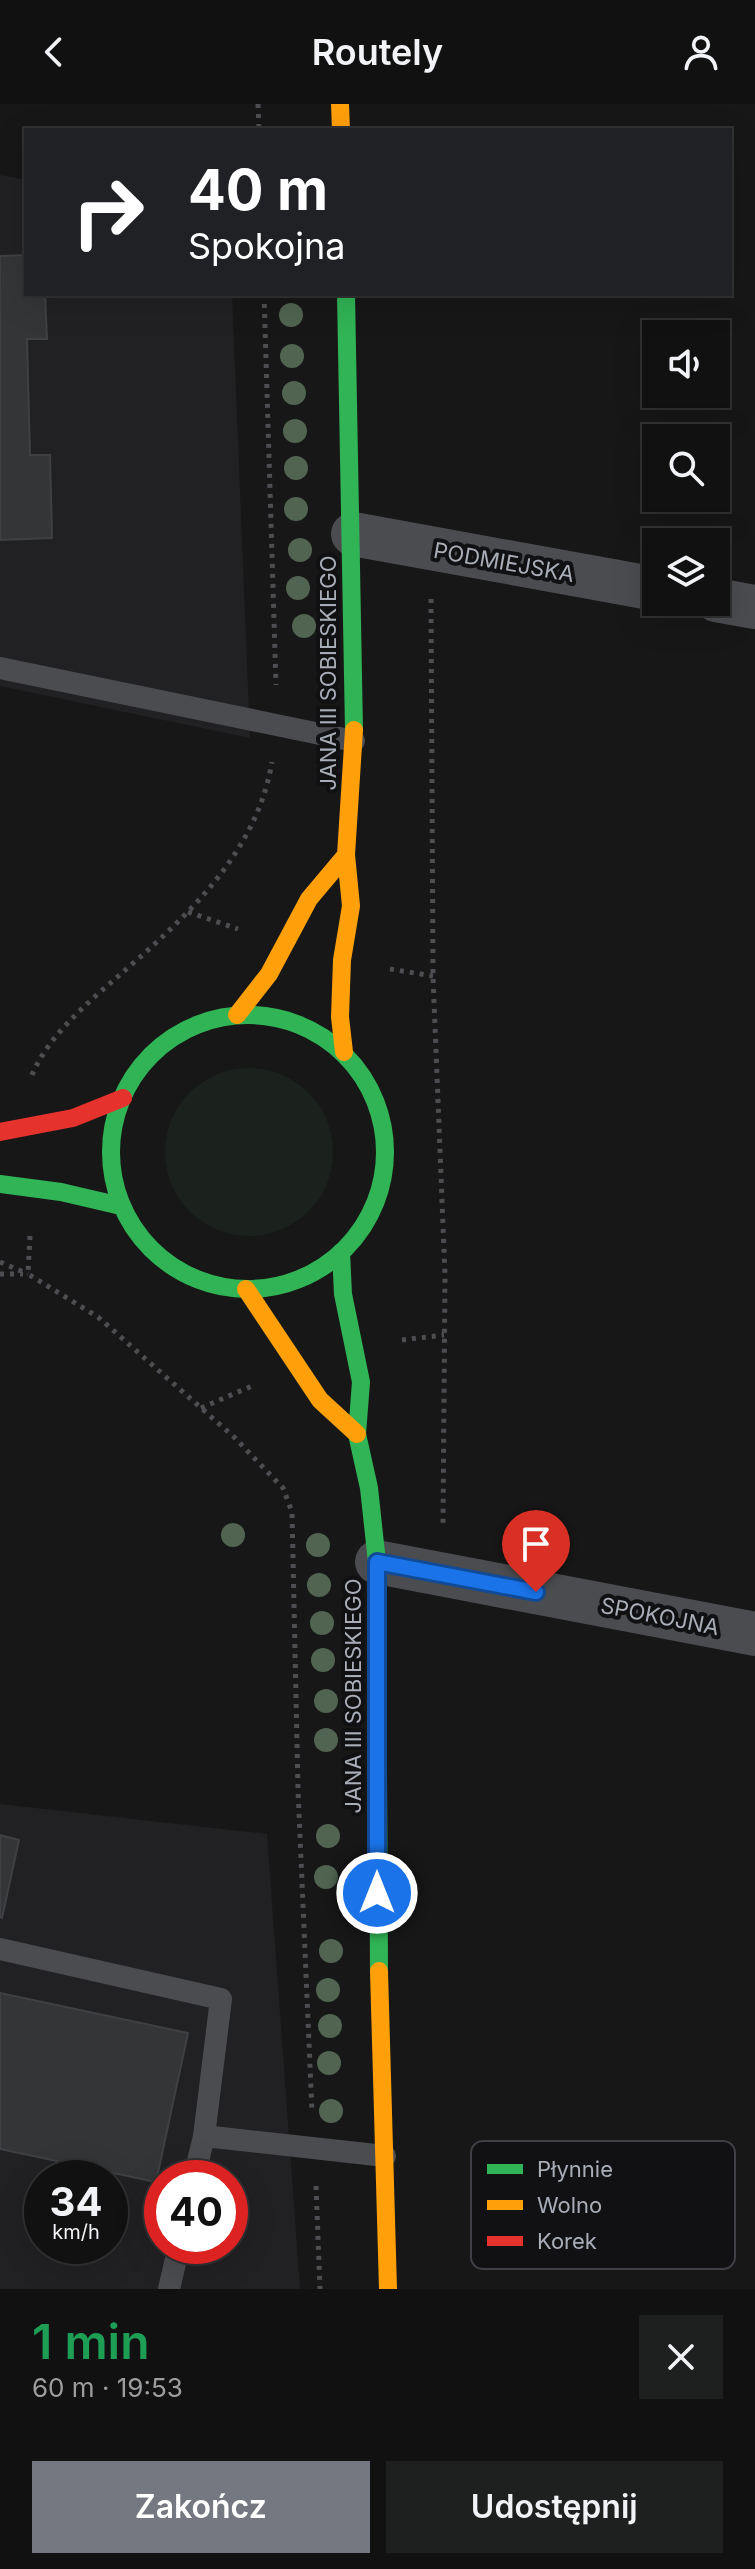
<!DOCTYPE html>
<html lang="pl">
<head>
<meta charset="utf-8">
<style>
  body { margin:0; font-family:Inter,sans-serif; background:#1e1f1f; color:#f1f3f6; height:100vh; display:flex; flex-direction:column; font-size:30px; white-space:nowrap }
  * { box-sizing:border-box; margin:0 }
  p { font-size:26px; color:#9c9d9f }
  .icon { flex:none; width:44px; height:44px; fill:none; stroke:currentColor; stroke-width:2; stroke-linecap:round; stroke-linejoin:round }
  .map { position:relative; height:2185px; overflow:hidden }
  .drawer { display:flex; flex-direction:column; background:#111; flex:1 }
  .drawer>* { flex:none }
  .hud { position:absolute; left:24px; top:24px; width:708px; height:168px; border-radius:0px; box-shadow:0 8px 32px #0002,0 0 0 2px #303131; background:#202124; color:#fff; overflow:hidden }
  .fabs { position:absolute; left:642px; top:216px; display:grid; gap:16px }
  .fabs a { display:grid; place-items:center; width:88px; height:88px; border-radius:0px; background:#111; box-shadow:0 8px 32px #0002,0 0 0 2px #303131; font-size:40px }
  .speed { position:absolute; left:24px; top:2056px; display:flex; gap:16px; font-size:40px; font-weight:700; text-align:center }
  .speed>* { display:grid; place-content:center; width:104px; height:104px; border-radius:50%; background:#111; box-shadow:0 8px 32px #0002,0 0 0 2px #303131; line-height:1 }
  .speed small { font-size:20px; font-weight:400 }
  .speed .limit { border:12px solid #d22; background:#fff; color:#111 }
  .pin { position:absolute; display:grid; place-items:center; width:68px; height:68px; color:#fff; margin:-82px -34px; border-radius:50% 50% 50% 0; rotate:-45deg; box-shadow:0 0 8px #0007 }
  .pin .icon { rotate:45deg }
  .me { position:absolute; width:88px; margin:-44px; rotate:0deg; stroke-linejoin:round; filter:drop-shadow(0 0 6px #0008) }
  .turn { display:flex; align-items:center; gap:28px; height:168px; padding:0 32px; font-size:36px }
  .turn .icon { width:104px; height:104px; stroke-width:2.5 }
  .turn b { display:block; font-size:56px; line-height:68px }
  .round { display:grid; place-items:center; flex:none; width:84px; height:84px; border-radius:0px; background:#1e1f1f }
  .headline { display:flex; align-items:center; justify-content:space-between; height:136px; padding:0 32px }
  h1 { font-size:48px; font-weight:600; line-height:60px; color:#1e9e55 }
  .action { display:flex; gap:16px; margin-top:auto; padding:16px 32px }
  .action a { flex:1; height:92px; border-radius:0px; background:#757880; color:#fff; font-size:32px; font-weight:600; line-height:92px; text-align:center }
  .action a+a { background:#1e1f1f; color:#f1f3f6 }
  header { display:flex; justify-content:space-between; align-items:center; height:104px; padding:0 32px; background:#111; font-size:36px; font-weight:600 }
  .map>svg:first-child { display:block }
  .built { fill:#212124; fill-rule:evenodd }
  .green { fill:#1b211c }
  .building { fill:#343537; stroke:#3f4043; stroke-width:2 }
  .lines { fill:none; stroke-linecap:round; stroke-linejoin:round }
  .path { stroke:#4d4e52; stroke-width:5; stroke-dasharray:4 6; stroke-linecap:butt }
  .lane { stroke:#4b4c50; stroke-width:22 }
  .street { stroke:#4b4c50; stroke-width:44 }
  .fast { stroke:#30b455; stroke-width:18 }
  .slow { stroke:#ff9f0a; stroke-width:18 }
  .jam { stroke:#e5322d; stroke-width:18 }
  .tree { fill:#506451 }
  .route-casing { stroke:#114b97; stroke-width:20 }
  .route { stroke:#1a73e8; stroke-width:14 }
  .labels { text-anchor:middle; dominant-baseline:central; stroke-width:8; stroke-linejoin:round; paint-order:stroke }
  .street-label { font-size:22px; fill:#a8adb8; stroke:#111113 }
  .key { fill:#111113; stroke:#3e4045; stroke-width:2 }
  .key-label { font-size:22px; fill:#a8adb8 }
</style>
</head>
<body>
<header><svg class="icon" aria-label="back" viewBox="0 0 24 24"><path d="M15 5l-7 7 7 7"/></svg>Routely<svg class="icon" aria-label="person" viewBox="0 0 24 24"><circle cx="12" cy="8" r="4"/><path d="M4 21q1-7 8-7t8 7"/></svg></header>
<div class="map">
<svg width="755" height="2185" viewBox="0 0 755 2185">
  <rect width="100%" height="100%" fill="#171717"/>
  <path class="built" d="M 0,71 L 26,76 L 26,190 L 232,190 L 250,634 L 0,582 Z
    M 0,1700 L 267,1730 L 300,2185 L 0,2185 ZM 42,2074 L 110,2074 L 110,2142 L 42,2142 ZM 162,2074 L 230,2074 L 230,2142 L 162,2142 Z"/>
  <path class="green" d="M165 1048a84 84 0 1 1 168 0a84 84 0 1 1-168 0Z"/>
  <path class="building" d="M 26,151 L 26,190 L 45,190 L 47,235 L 27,235 L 30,351 L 50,351 L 52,434 L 0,436 L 0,152 Z
    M 0,1731 L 19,1736 L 2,1814 L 0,1813 Z
    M 0,1889 L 188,1929 L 156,2078 L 0,2045 Z"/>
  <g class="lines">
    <path class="path" d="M 258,0 L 259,26
      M 264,190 L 276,581
      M 431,495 L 433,872 L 445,1171 L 443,1421
      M 188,808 L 238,825
      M 390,865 L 433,872
      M 32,971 C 48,933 84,902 115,875 C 183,816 256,752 272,658
      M 30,1132 L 28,1170 L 98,1213 L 234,1333 L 283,1384 L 292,1408 L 298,1686 L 312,2008
      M 0,1158 L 28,1170
      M 0,1170 L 23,1170
      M 402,1236 L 444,1231
      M 201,1304 L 252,1282
      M 316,2082 L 320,2185"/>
    <path class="lane" d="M 0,564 L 354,637
      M 0,1845 L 221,1895 L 204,2032 L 194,2074
      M 204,2032 L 385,2052
      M 169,2185 L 179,2142"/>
    <path class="street" d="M 353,430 L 656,485
      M 716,496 L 755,503
      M 377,1458 L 755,1530"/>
    <path class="fast" d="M 346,190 L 354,626
      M111 1048a137 137 0 1 1 274 0a137 137 0 1 1-274 0Z
      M 0,1080 L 61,1088 L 121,1102
      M 341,1148 L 343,1190 L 361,1278 L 357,1330 L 369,1384 L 377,1458 L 379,1867"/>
    <path class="slow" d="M 340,0 L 341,26
      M 237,911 L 269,870 L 309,795 L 346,751
      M 344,948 L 340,913 L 342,856 L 351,802 L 346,751 L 354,626
      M 246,1185 L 320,1296 L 357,1330
      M 379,1867 L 388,2185"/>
    <path class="jam" d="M 0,1028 L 73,1014 L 123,994"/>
  </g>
  <g class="tree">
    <circle cx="291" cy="211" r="12"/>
    <circle cx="292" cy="252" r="12"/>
    <circle cx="294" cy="289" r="12"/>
    <circle cx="295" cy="327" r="12"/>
    <circle cx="296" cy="364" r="12"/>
    <circle cx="296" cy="405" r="12"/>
    <circle cx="300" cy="446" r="12"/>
    <circle cx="298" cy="484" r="12"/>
    <circle cx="304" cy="522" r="12"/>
    <circle cx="233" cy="1431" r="12"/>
    <circle cx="318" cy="1441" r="12"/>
    <circle cx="319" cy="1481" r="12"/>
    <circle cx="322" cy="1519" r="12"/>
    <circle cx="323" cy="1556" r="12"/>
    <circle cx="326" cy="1597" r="12"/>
    <circle cx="326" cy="1636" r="12"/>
    <circle cx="328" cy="1732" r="12"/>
    <circle cx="326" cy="1773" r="12"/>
    <circle cx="331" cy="1847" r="12"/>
    <circle cx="328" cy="1886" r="12"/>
    <circle cx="330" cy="1922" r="12"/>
    <circle cx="329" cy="1959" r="12"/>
    <circle cx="331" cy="2007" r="12"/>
  </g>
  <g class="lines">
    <defs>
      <path id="route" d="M 377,1789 L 377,1458 L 536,1488"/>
    </defs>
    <use href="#route" class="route-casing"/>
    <use href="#route" class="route"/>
  </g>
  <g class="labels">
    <g class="street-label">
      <text transform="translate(504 458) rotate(10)">PODMIEJSKA</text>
      <text transform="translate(328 569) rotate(-90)">JANA III SOBIESKIEGO</text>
      <text transform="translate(660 1512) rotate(11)">SPOKOJNA</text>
      <text transform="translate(353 1592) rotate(-90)">JANA III SOBIESKIEGO</text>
    </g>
  </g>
  <rect x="471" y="2037" width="264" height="128" rx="12" class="key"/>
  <rect x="487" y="2060" width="36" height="10" fill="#30b455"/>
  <rect x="487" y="2096" width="36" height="10" fill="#ff9f0a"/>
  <rect x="487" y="2132" width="36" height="10" fill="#e5322d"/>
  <g class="key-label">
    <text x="537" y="2073">Płynnie</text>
    <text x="537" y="2109">Wolno</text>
    <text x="537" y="2145">Korek</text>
  </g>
</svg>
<div class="fabs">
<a><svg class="icon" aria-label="sound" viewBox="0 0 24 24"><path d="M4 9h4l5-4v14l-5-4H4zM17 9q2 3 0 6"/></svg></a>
<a><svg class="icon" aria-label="search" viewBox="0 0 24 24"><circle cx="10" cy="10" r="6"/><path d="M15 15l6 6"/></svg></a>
<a><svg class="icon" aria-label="layers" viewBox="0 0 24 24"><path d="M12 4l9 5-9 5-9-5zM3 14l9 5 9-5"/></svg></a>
</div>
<div class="speed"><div>34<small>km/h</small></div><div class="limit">40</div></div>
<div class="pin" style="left:536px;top:1488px;background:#d93025"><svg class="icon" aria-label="arrive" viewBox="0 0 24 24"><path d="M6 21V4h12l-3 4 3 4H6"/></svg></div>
<svg class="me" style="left:377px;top:1789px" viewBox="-20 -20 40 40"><circle r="17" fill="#1a73e8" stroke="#fff" stroke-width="3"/><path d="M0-11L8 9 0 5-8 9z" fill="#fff"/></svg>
<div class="hud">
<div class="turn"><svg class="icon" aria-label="right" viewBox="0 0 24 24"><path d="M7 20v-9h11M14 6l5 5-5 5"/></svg><div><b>40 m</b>Spokojna</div></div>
</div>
</div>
<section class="drawer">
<div class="headline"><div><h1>1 min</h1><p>60 m · 19:53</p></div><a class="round"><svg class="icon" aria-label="close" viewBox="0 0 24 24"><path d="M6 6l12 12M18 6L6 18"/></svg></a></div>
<div class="action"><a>Zakończ</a><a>Udostępnij</a></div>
</section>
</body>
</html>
